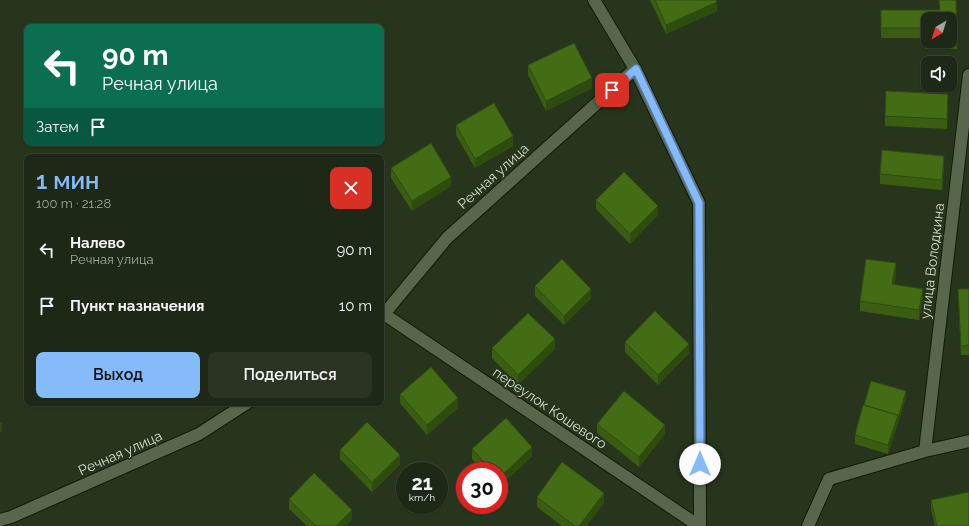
<!DOCTYPE html>
<html lang="ru">
<head>
<meta charset="utf-8">
<style>
  body { margin:0; font-family:Raleway,sans-serif; background:#2b3423; color:#f1f3f6; height:100vh; display:flex; flex-direction:column; font-size:15px; white-space:nowrap }
  * { box-sizing:border-box; margin:0 }
  p { font-size:13px; color:#a1a6a1 }
  .icon { flex:none; width:22px; height:22px; fill:none; stroke:currentColor; stroke-width:2; stroke-linecap:round; stroke-linejoin:round }
  .map { position:relative; flex:1; overflow:hidden }
  .sheet { position:absolute; left:24px; top:154px; width:360px; height:252px; display:flex; flex-direction:column; background:#1e2816; border-radius:8px; box-shadow:0 1px 3px #0004,0 0 0 1px #3c4435 }
  .sheet>* { flex:none }
  .banner { position:absolute; left:24px; top:24px; width:360px; height:122px; border-radius:8px; box-shadow:0 1px 3px #0004,0 0 0 1px #3c4435; background:#0b6e4f; color:#fff; overflow:hidden }
  .needle { width:26px; rotate:219deg }
  .buttons { position:absolute; left:921px; top:12px; display:grid; gap:8px }
  .buttons a { display:grid; place-items:center; width:36px; height:36px; border-radius:8px; background:#1e2816; box-shadow:0 1px 3px #0004,0 0 0 1px #3c4435; font-size:20px }
  .speed { position:absolute; left:396px; top:462px; display:flex; gap:8px; font-size:20px; font-weight:700; text-align:center }
  .speed>* { display:grid; place-content:center; width:52px; height:52px; border-radius:50%; background:#1e2816; box-shadow:0 1px 3px #0004,0 0 0 1px #3c4435; line-height:1 }
  .speed small { font-size:10px; font-weight:400 }
  .speed .limit { border:6px solid #d22; background:#fff; color:#111 }
  .pin { position:absolute; display:grid; place-items:center; width:34px; height:34px; color:#fff; margin:-17px; border-radius:8px; box-shadow:0 2px 6px #0006 }
  .me { position:absolute; width:44px; margin:-22px; rotate:0deg; stroke-linejoin:round; filter:drop-shadow(0 0 3px #0008) }
  .turn { display:flex; align-items:center; gap:14px; height:84px; padding:0 12px; font-size:18px }
  .turn .icon { width:52px; height:52px; stroke-width:2.5 }
  .turn b { display:block; font-size:28px; line-height:34px }
  .then { display:flex; align-items:center; height:38px; padding:0 12px; background:#0003; gap:8px; font-size:15px }
  .round { display:grid; place-items:center; flex:none; width:42px; height:42px; border-radius:8px; background:#2b3423 }
  .headline { display:flex; align-items:center; justify-content:space-between; height:68px; padding:0 12px }
  h1 { font-size:24px; font-weight:600; line-height:30px; color:#86bbfb }
  .action { display:flex; gap:8px; margin-top:auto; padding:8px 12px }
  .action a { flex:1; height:46px; border-radius:8px; background:#86bbfb; color:#111; font-size:16px; font-weight:600; line-height:46px; text-align:center }
  .action a+a { background:#2b3423; color:#f1f3f6 }
  ul { padding:0; list-style:none }
  li { display:flex; align-items:center; gap:12px; height:56px; padding:0 12px }
  li div { flex:1 }
  li b { display:block; font-size:15px }
  li em { font-style:normal }
  .map>svg:first-child { display:block }
  .lines { fill:none; stroke-linecap:round; stroke-linejoin:round }
  .street-casing { stroke:#101c06; stroke-width:14 }
  .street { stroke:#58674c; stroke-width:12 }
  .wall { fill:#3a5d12; fill-rule:evenodd }
  .shaded-wall { fill:#2f4c0f }
  .building { fill:#436c15; stroke:#2f4c0f }
  .route-casing { stroke:#577aa3; stroke-width:10 }
  .route { stroke:#86bbfb; stroke-width:7 }
  .labels { text-anchor:middle; dominant-baseline:central; stroke-width:4; stroke-linejoin:round; paint-order:stroke }
  .street-label { font-size:14px; fill:#d5decf; stroke:#28351d }
</style>
</head>
<body>
<div class="map">
<svg width="969" height="526" viewBox="0 0 969 526">
  <rect width="100%" height="100%" fill="#28351d"/>
  <g class="lines">
    <defs>
      <path id="street" d="M 594,0 L 635,69 L 699,203 L 700,526
        M 384,314 L 699,526
        M 381,316 L 384,314 L 447,238 L 635,69
        M 925,451 L 969,75
        M 0,520 L 11,517 L 199,434 L 247,403
        M 808,526 L 829,479 L 925,451 L 969,441"/>
    </defs>
    <use href="#street" class="street-casing"/>
    <use href="#street" class="street"/>
  </g>
  <path class="wall" d="M 650,0 L 716,0 L 717,11 L 666,34 Z
    M 956,0 L 957,49 L 925,49 L 925,38 L 881,38 L 881,10 L 939,10 ZM 928,19 L 950,19 L 950,41 L 928,41 Z
    M 528,65 L 592,88 L 546,111 L 528,75 Z
    M 948,104 L 947,129 L 885,126 L 885,116 Z
    M 456,125 L 513,146 L 475,168 L 456,135 Z
    M 944,165 L 942,190 L 880,184 L 880,174 Z
    M 391,168 L 451,186 L 412,211 L 391,178 Z
    M 596,200 L 658,215 L 630,244 L 596,209 Z
    M 896,273 L 894,285 L 923,299 L 919,320 L 860,311 L 860,301 Z
    M 535,286 L 591,298 L 564,325 L 535,296 Z
    M 958,289 L 969,289 L 969,355 L 961,355 Z
    M 625,342 L 689,353 L 658,385 L 625,352 Z
    M 492,348 L 555,349 L 518,385 L 492,358 Z
    M 400,394 L 458,408 L 427,435 L 400,403 Z
    M 906,397 L 888,454 L 855,444 L 855,435 Z
    M 597,424 L 665,434 L 639,467 L 597,433 Z
    M 472,449 L 532,457 L 499,471 L 484,471 L 472,459 Z
    M 340,450 L 400,464 L 372,492 L 340,459 Z
    M 537,497 L 604,503 L 586,526 L 562,526 L 537,507 Z
    M 289,499 L 352,519 L 345,526 L 307,526 L 289,509 Z
    M 931,500 L 969,526 L 935,526 L 931,509 Z"/>
  <path class="shaded-wall" d="M 717,2 L 717,11 L 666,34 L 666,25 Z
    M 592,78 L 592,88 L 546,111 L 546,101 Z
    M 513,136 L 513,146 L 475,168 L 475,159 Z
    M 944,156 L 944,165 L 942,190 L 942,180 Z
    M 451,177 L 451,186 L 412,211 L 412,201 Z
    M 658,206 L 658,215 L 630,244 L 630,234 Z
    M 382,220 L 382,230 L 381,230 L 381,221 Z
    M 896,263 L 896,273 L 892,294 L 892,284 Z
    M 591,289 L 591,298 L 564,325 L 564,316 Z
    M 923,289 L 923,299 L 919,320 L 919,310 Z
    M 555,339 L 555,349 L 518,385 L 518,375 Z
    M 689,344 L 689,353 L 658,385 L 658,375 Z
    M 906,391 L 906,397 L 888,454 L 888,445 Z
    M 458,398 L 458,408 L 427,435 L 427,425 Z
    M 2,422 L 2,432 L 0,432 L 0,423 Z
    M 665,425 L 665,434 L 639,467 L 639,457 Z
    M 532,447 L 532,457 L 499,487 L 499,478 Z
    M 400,455 L 400,464 L 372,492 L 372,482 Z
    M 604,493 L 604,503 L 586,526 L 579,526 Z
    M 352,510 L 352,519 L 345,526 L 336,526 Z"/>
  <path class="building" d="M 655,0 L 716,0 L 717,2 L 666,25 Z
    M 939,0 L 956,0 L 957,40 L 950,40 L 950,19 L 928,19 L 928,39 L 925,39 L 925,28 L 881,28 L 881,10 L 940,10 Z
    M 574,43 L 592,78 L 546,101 L 528,65 Z
    M 886,91 L 948,94 L 947,119 L 885,116 Z
    M 494,103 L 513,136 L 475,159 L 456,125 Z
    M 431,143 L 451,177 L 412,201 L 391,168 Z
    M 882,150 L 944,156 L 942,180 L 880,174 Z
    M 624,172 L 658,206 L 630,234 L 596,200 Z
    M 562,259 L 591,289 L 564,316 L 535,286 Z
    M 866,259 L 896,263 L 892,284 L 923,289 L 919,310 L 860,301 Z
    M 958,289 L 969,289 L 969,345 L 961,346 Z
    M 655,311 L 689,344 L 658,375 L 625,342 Z
    M 528,313 L 555,339 L 518,375 L 492,348 Z
    M 431,367 L 458,398 L 427,425 L 400,394 Z
    M 871,381 L 906,391 L 898,419 L 898,415 L 864,405 Z
    M 624,391 L 665,425 L 639,457 L 597,424 Z
    M 863,405 L 898,415 L 888,445 L 855,435 Z
    M 506,418 L 532,447 L 499,478 L 499,471 L 492,471 L 472,449 Z
    M 367,422 L 400,455 L 372,482 L 340,450 Z
    M 562,462 L 604,493 L 579,526 L 575,526 L 537,497 Z
    M 314,473 L 352,510 L 336,526 L 316,526 L 289,499 Z
    M 969,492 L 969,526 L 937,526 L 931,500 Z"/>
  <g class="lines">
    <defs>
      <path id="route" d="M 612,90 L 636,69 L 699,203 L 700,464"/>
    </defs>
    <use href="#route" class="route-casing"/>
    <use href="#route" class="route"/>
  </g>
  <g class="labels">
    <g class="street-label">
      <text transform="translate(493 176) rotate(-42)">Речная улица</text>
      <text transform="translate(932 261) rotate(-83)">улица Володкина</text>
      <text transform="translate(550 408) rotate(34)">переулок Кошевого</text>
      <text transform="translate(120 453) rotate(-24)">Речная улица</text>
    </g>
  </g>
</svg>
<div class="buttons">
<a><svg class="needle" viewBox="-14 -14 28 28"><path d="M0-13l5 13h-10z" fill="#e53935"/><path d="M0 13l5-13h-10z" fill="#a1a6a1"/></svg></a>
<a><svg class="icon" aria-label="sound" viewBox="0 0 24 24"><path d="M4 9h4l5-4v14l-5-4H4zM17 9q2 3 0 6"/></svg></a>
</div>
<div class="speed"><div>21<small>km/h</small></div><div class="limit">30</div></div>
<div class="pin" style="left:612px;top:90px;background:#d93025"><svg class="icon" aria-label="arrive" viewBox="0 0 24 24"><path d="M6 21V4h12l-3 4 3 4H6"/></svg></div>
<svg class="me" style="left:700px;top:464px" viewBox="-20 -20 40 40"><circle r="19" fill="#fff"/><path d="M0-13L10 11 0 6-10 11z" fill="#86bbfb"/></svg>
<div class="banner">
<div class="turn"><svg class="icon" aria-label="left" viewBox="0 0 24 24"><path d="M17 20v-9H6M10 6l-5 5 5 5"/></svg><div><b>90 m</b>Речная улица</div></div>
<div class="then">Затем<svg class="icon" aria-label="arrive" viewBox="0 0 24 24"><path d="M6 21V4h12l-3 4 3 4H6"/></svg></div>
</div>
<section class="sheet">
<div class="headline"><div><h1>1 мин</h1><p>100 m · 21:28</p></div><a class="round" style="background:#d93025;color:#fff"><svg class="icon" aria-label="close" viewBox="0 0 24 24"><path d="M6 6l12 12M18 6L6 18"/></svg></a></div>
<ul>
<li><svg class="icon" aria-label="left" viewBox="0 0 24 24"><path d="M17 20v-9H6M10 6l-5 5 5 5"/></svg><div><b>Налево</b><p>Речная улица</p></div><em>90 m</em></li>
<li><svg class="icon" aria-label="arrive" viewBox="0 0 24 24"><path d="M6 21V4h12l-3 4 3 4H6"/></svg><div><b>Пункт назначения</b></div><em>10 m</em></li>
</ul>
<div class="action"><a>Выход</a><a>Поделиться</a></div>
</section>
</div>
</body>
</html>
